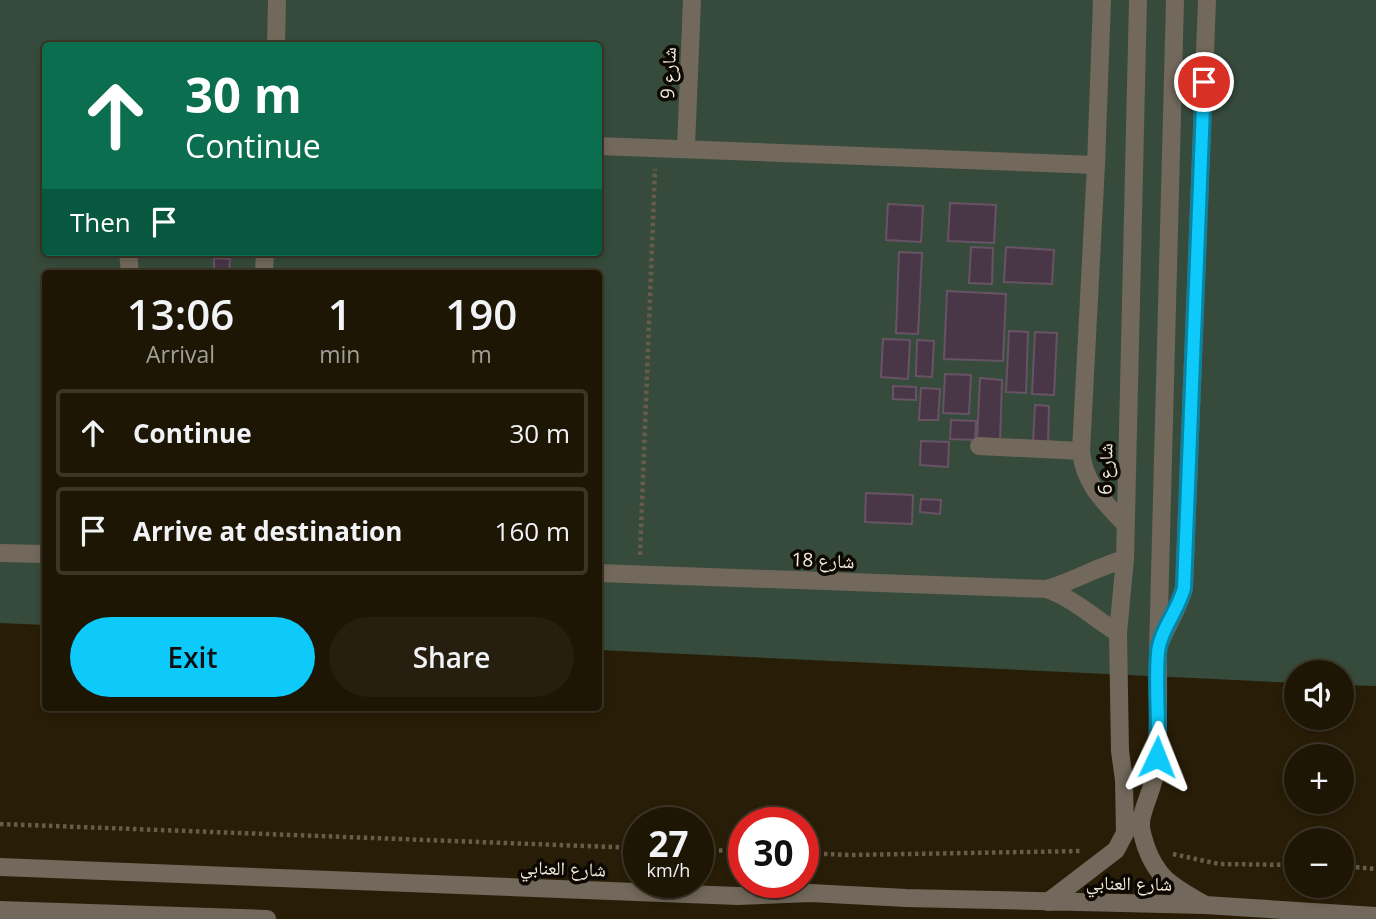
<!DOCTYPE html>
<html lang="en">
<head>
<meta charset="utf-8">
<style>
  body { margin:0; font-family:"Open Sans","Noto Naskh Arabic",sans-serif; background:#261f0f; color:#f1f3f6; height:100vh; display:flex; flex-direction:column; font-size:26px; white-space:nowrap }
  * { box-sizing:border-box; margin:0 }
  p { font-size:23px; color:#a19f9a }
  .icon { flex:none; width:38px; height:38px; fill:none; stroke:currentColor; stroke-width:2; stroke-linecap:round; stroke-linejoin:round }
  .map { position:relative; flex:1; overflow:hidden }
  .side { position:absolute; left:42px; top:270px; width:560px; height:441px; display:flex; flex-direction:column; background:#1e1605; border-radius:7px; box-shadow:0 4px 10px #0003,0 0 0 2px #3c3527 }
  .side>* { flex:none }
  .banner { position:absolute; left:42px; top:42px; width:560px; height:214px; border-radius:7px; box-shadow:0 4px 10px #0003,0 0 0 2px #3c3527; background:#0b6e4f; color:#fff; overflow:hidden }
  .controls { position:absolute; left:1284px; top:660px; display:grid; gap:14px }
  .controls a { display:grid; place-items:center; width:70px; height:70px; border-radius:50%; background:#1e1605; box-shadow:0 4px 10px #0003,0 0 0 2px #3c3527; font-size:35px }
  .speed { position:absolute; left:623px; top:807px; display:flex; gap:14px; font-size:35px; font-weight:700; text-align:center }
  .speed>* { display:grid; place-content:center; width:91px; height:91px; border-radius:50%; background:#1e1605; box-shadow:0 4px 10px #0003,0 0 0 2px #3c3527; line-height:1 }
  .speed small { font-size:18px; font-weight:400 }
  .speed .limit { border:10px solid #d22; background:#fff; color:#111 }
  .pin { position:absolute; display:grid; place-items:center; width:60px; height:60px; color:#fff; margin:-30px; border:4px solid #fff; border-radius:50%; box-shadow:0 2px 7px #0007 }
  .me { position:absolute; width:77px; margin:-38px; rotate:2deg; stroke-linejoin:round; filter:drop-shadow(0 0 5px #0008) }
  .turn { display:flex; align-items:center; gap:24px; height:147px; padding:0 28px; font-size:32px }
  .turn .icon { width:91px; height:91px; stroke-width:2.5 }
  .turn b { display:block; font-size:49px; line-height:60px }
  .then { display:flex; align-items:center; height:66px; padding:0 28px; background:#0003; gap:14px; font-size:26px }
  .eta { display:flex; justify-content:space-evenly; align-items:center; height:119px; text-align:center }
  .eta b { font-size:42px; font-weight:600; line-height:49px }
  .cta { display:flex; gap:14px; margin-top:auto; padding:14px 28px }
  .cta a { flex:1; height:80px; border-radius:42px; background:#0dcafa; color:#111; font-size:28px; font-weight:600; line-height:80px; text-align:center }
  .cta a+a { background:#261f0f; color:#f1f3f6 }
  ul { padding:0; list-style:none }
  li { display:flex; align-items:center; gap:21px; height:88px; margin:0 14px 10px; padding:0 14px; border:4px solid #3c3527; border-radius:7px }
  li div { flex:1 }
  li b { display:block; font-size:26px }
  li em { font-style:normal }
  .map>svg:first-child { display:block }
  .green { fill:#364b3c; fill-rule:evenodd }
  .building { fill:#493647; stroke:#685365; stroke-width:2 }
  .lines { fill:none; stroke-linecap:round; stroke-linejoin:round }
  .path { stroke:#665d49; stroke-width:4.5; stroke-dasharray:3.5 3.5; stroke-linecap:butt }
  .minor { stroke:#72685b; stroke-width:18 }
  .route-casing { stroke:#0883a2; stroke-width:18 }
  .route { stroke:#0dcafa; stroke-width:12 }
  .labels { text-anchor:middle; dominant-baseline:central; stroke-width:7; stroke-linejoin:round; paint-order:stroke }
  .street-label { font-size:19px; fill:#f2ebdd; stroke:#0d0802 }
</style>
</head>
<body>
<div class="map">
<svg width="1376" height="919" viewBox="0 0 1376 919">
  <rect width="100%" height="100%" fill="#281d07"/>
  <path class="green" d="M 0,0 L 1376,0 L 1376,686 L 1342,685 L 1342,672 L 1297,672 L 1297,683 L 599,650 L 598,273 L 46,273 L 45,625 L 0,623 ZM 46,46 L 598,46 L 598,252 L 46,252 Z"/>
  <path class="building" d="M 950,203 L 996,205 L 994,243 L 948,241 Z
    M 888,204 L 923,206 L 921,242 L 886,240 Z
    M 971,247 L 993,248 L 992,284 L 969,283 Z
    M 1006,247 L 1054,250 L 1052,284 L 1004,282 Z
    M 899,252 L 922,253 L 918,334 L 896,333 Z
    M 214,258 L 230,259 L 229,273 L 214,273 Z
    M 947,291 L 1006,294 L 1003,361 L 944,359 Z
    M 1009,331 L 1028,332 L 1026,393 L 1006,392 Z
    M 1035,332 L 1057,333 L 1054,395 L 1032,394 Z
    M 883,339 L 910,340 L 908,379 L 881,377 Z
    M 917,340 L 934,341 L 932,377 L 916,376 Z
    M 945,374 L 971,375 L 969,414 L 943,413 Z
    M 980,378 L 1002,380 L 1000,442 L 977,442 Z
    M 893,386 L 916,387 L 916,400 L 893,399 Z
    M 921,388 L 940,389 L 938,420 L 919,420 Z
    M 1035,405 L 1049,406 L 1048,444 L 1033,443 Z
    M 951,420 L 976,421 L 975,440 L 950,439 Z
    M 921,441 L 949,442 L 948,467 L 920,465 Z
    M 866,493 L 913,495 L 912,524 L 865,522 Z
    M 921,499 L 941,500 L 940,514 L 920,512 Z"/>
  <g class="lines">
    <path class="path" d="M 640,555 L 655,169
      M 0,824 L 639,848
      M 698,850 L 744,851
      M 803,853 L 850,855 L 1081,851
      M 1173,854 L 1219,864 L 1297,865
      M 1342,866 L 1376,869"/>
    <path class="minor" d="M 1102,0 L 1096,165 L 1081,451 C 1084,483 1103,501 1125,524
      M 1175,0 L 1158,651 C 1158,691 1159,730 1156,769 C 1154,785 1146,800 1142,816 C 1139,827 1143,836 1146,847 C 1159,882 1175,887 1205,905
      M 276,46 L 277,0
      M 598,146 L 1096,165
      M 686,147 L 692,0
      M 128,252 L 130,273
      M 264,273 L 265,252
      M 979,446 L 1081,451
      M 0,553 L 46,554
      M 598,573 L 1047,589 C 1074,581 1097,567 1125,559
      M 1047,589 C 1074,599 1094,618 1118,633
      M 1161,641 C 1168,623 1179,608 1184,588 L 1207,0
      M 0,867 L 738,896 L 811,893 L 906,898 L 1205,905 L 1376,916
      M 1048,902 L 1116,850 L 1125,833 L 1124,780 L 1120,751 L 1118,633 L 1125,559 L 1138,0
      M 0,910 L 267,919"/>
  </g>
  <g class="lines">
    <defs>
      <path id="route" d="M 1157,757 C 1160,722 1155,688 1158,653 C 1160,630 1178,611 1184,588 L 1204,82"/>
    </defs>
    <use href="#route" class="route-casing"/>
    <use href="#route" class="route"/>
  </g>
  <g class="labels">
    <g class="street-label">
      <text transform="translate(668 73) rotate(-88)">شارع 9</text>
      <text transform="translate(1105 469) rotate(-89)">شارع 6</text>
      <text transform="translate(823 560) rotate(2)">شارع 18</text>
      <text transform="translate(563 868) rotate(2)">شارع العنابي</text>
      <text transform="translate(1129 883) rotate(1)">شارع العنابي</text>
    </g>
  </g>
</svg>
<div class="controls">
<a><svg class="icon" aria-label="sound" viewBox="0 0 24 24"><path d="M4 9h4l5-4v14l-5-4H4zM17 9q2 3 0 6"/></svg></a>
<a>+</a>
<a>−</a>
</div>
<div class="speed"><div>27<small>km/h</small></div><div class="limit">30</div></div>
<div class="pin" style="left:1204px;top:82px;background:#d93025"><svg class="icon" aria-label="arrive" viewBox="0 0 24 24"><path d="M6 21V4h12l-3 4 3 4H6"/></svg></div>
<svg class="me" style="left:1157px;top:757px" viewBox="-20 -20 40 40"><path d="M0-17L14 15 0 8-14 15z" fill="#0dcafa" stroke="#fff" stroke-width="4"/></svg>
<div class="banner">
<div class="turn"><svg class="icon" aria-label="ahead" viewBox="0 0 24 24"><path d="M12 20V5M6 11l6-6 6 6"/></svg><div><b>30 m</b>Continue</div></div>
<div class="then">Then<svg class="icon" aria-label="arrive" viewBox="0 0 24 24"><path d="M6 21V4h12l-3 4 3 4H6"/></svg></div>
</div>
<section class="side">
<div class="eta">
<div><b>13:06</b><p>Arrival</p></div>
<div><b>1</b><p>min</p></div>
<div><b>190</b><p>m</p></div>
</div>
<ul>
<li><svg class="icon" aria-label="ahead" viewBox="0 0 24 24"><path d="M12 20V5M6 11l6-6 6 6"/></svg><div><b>Continue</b></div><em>30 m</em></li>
<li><svg class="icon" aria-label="arrive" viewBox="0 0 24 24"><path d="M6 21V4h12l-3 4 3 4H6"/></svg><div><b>Arrive at destination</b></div><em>160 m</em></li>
</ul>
<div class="cta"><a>Exit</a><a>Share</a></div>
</section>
</div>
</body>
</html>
